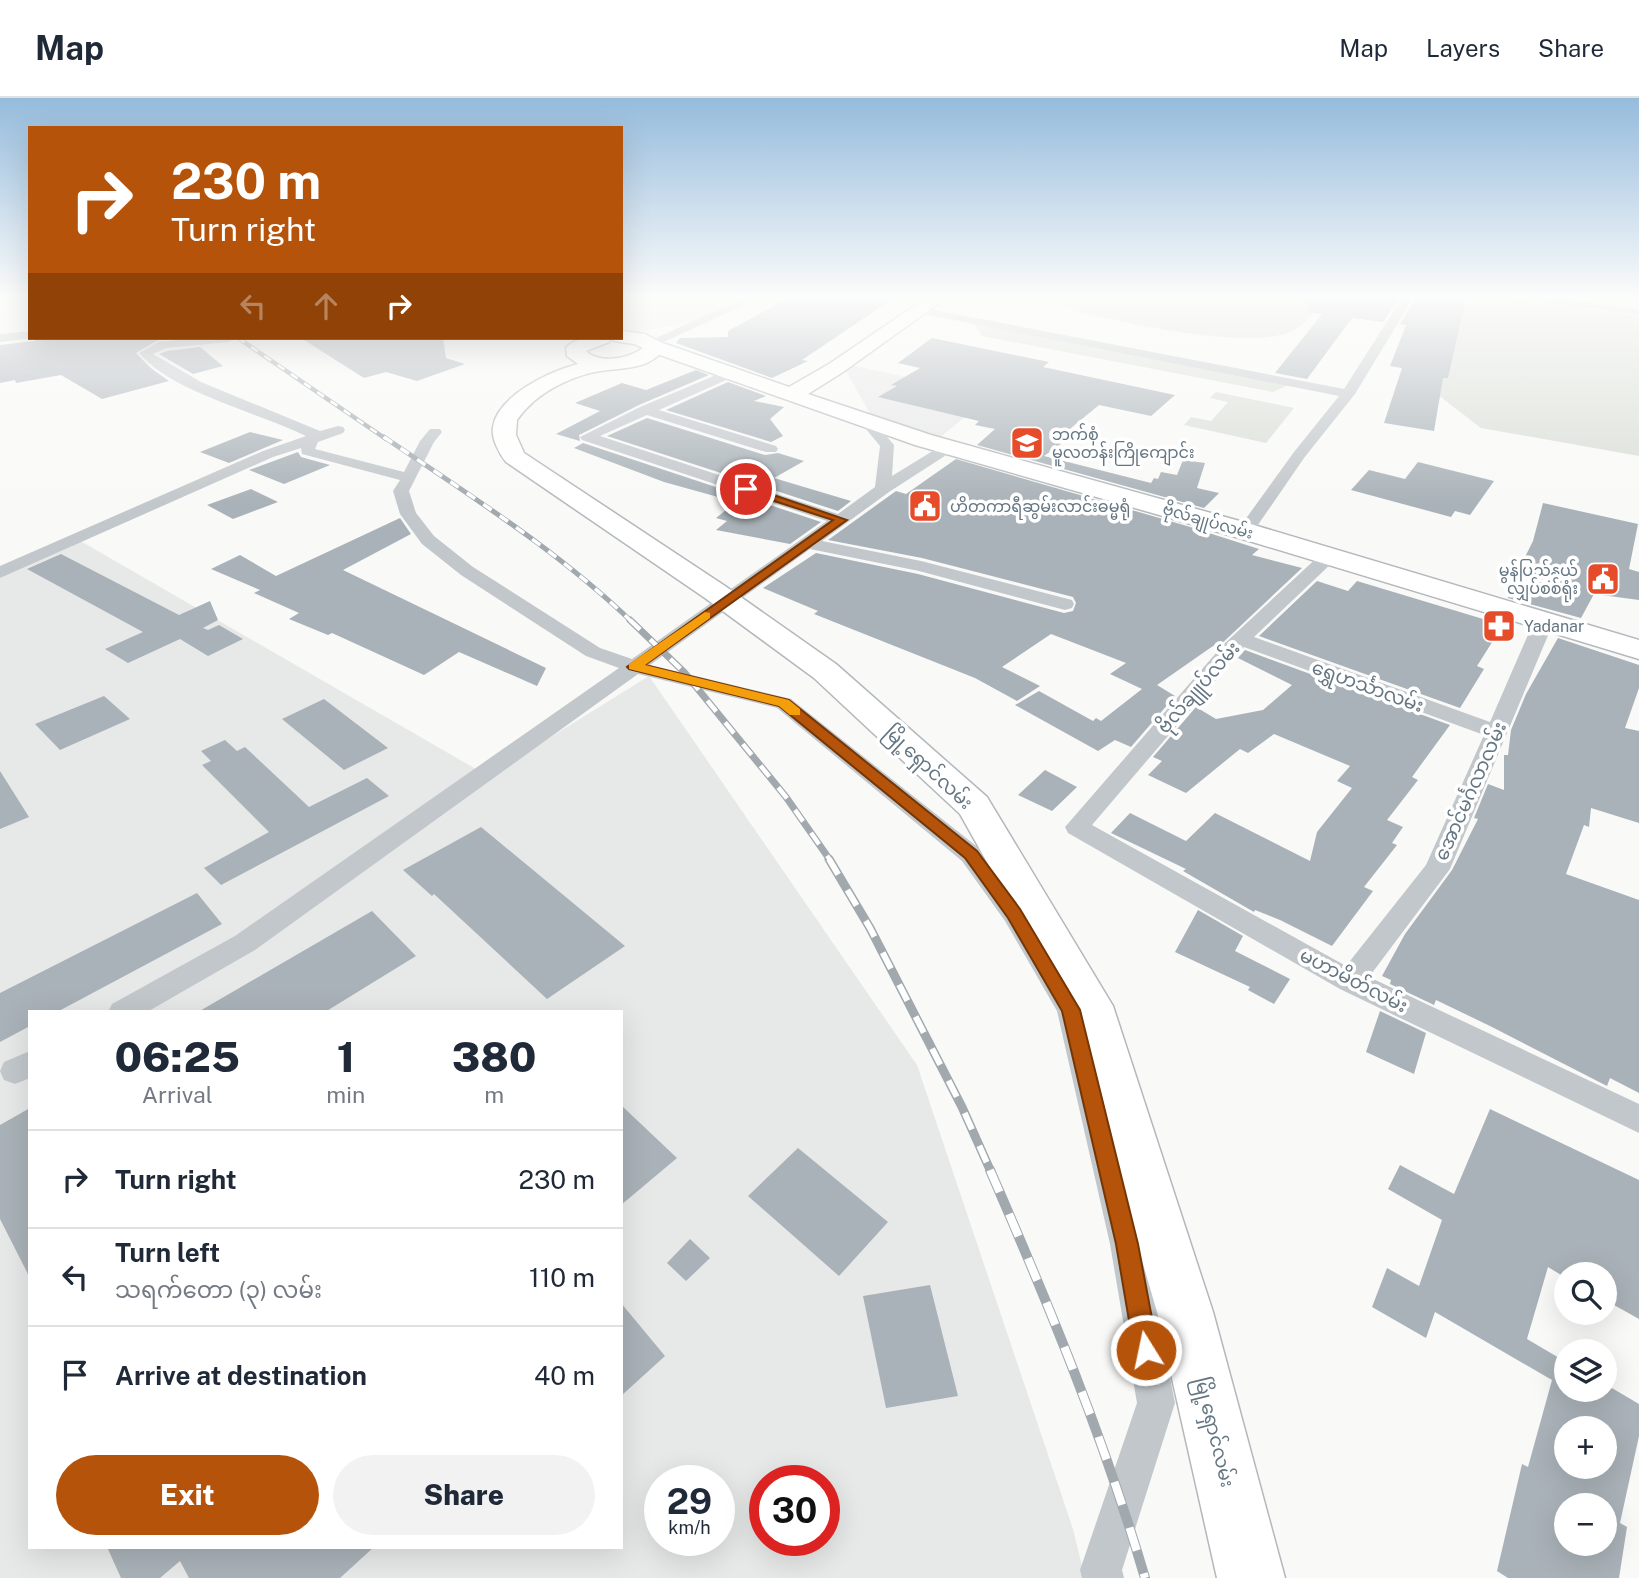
<!DOCTYPE html>
<html lang="en">
<head>
<meta charset="utf-8">
<style>
  body { margin:0; font-family:"Public Sans","Noto Sans Myanmar",sans-serif; background:#f2f2f3; color:#1f2937; height:100vh; display:flex; flex-direction:column; font-size:26px; white-space:nowrap }
  * { box-sizing:border-box; margin:0 }
  p { font-size:23px; color:#747a83 }
  .icon { flex:none; width:38px; height:38px; fill:none; stroke:currentColor; stroke-width:2; stroke-linecap:round; stroke-linejoin:round }
  .map { position:relative; flex:1; overflow:hidden }
  .sheet { position:absolute; left:28px; top:912px; width:595px; height:539px; display:flex; flex-direction:column; background:#fff; border-radius:0px; box-shadow:0 7px 28px #0002 }
  .sheet>* { flex:none }
  .banner { position:absolute; left:28px; top:28px; width:595px; height:214px; border-radius:0px; box-shadow:0 7px 28px #0002; background:#b45309; color:#fff; overflow:hidden }
  .controls { position:absolute; left:1554px; top:1164px; display:grid; gap:14px }
  .controls a { display:grid; place-items:center; width:63px; height:63px; border-radius:50%; background:#fff; box-shadow:0 7px 28px #0002; font-size:35px }
  .speed { position:absolute; left:644px; top:1367px; display:flex; gap:14px; font-size:35px; font-weight:700; text-align:center }
  .speed>* { display:grid; place-content:center; width:91px; height:91px; border-radius:50%; background:#fff; box-shadow:0 7px 28px #0002; line-height:1 }
  .speed small { font-size:18px; font-weight:400 }
  .speed .limit { border:10px solid #d22; background:#fff; color:#111 }
  .pin { position:absolute; display:grid; place-items:center; width:60px; height:60px; color:#fff; margin:-30px; border:4px solid #fff; border-radius:50%; box-shadow:0 2px 7px #0007 }
  .me { position:absolute; width:77px; margin:-38px; rotate:350deg; stroke-linejoin:round; filter:drop-shadow(0 0 5px #0008) }
  .turn { display:flex; align-items:center; gap:24px; height:147px; padding:0 28px; font-size:32px }
  .turn .icon { width:91px; height:91px; stroke-width:2.5 }
  .turn b { display:block; font-size:49px; line-height:60px }
  .lanes { display:flex; align-items:center; height:66px; padding:0 28px; background:#0003; justify-content:center; gap:35px; direction:ltr }
  .lanes .off { opacity:.35 }
  .eta { display:flex; justify-content:space-evenly; align-items:center; height:119px; text-align:center }
  .eta b { font-size:42px; font-weight:800; line-height:49px }
  .cta { display:flex; gap:14px; margin-top:auto; padding:14px 28px }
  .cta a { flex:1; height:80px; border-radius:42px; background:#b45309; color:#fff; font-size:28px; font-weight:800; line-height:80px; text-align:center }
  .cta a+a { background:#f2f2f3; color:#1f2937 }
  ul { padding:0; list-style:none }
  li { display:flex; align-items:center; gap:21px; height:98px; padding:0 28px; border-top:2px solid #e0e1e3 }
  li div { flex:1 }
  li b { display:block; font-size:26px }
  li em { font-style:normal }
  header { display:flex; align-items:center; gap:42px; box-sizing:border-box; height:98px; padding:0 35px; background:#fff; border-bottom:2px solid #e0e1e3 }
  header strong { font-size:33px }
  nav { display:flex; gap:38px; margin-inline-start:auto; font-size:24px }
  .map>svg:first-child { display:block }
  .built { fill:#e7e8e8; fill-rule:evenodd }
  .green { fill:#d9ded6 }
  .building { fill:#a9b2b8; fill-rule:evenodd }
  .lines { fill:none; stroke-linecap:round; stroke-linejoin:round }
  .primary-casing { stroke:#b4b9bd; stroke-width:3 }
  .trunk-casing { stroke:#b3b8bc; stroke-width:3 }
  .minor { fill:#c2c7cb; fill-rule:evenodd }
  .primary { fill:#fff; fill-rule:evenodd }
  .trunk { fill:#fff; fill-rule:evenodd }
  .rail-far4-casing { stroke:#a1a9af; stroke-width:4.5 }
  .rail-far3-casing { stroke:#a1a9af; stroke-width:5 }
  .rail-far2-casing { stroke:#a1a9af; stroke-width:7 }
  .rail-far1-casing { stroke:#a1a9af; stroke-width:9 }
  .rail-casing { stroke:#a1a9af; stroke-width:10 }
  .rail-far4 { stroke:#fff; stroke-width:2.5; stroke-dasharray:8; stroke-linecap:butt }
  .rail-far3 { stroke:#fff; stroke-width:3.5; stroke-dasharray:10; stroke-linecap:butt }
  .rail-far2 { stroke:#fff; stroke-width:4.5; stroke-dasharray:14; stroke-linecap:butt }
  .rail-far1 { stroke:#fff; stroke-width:6; stroke-dasharray:18; stroke-linecap:butt }
  .rail { stroke:#fff; stroke-width:8; stroke-dasharray:24; stroke-linecap:butt }
  .route { fill:#b45309; stroke:#753606; stroke-width:2 }
  .slow { fill:#f59e0b }
  .labels { text-anchor:middle; dominant-baseline:central; stroke-width:7; stroke-linejoin:round; paint-order:stroke }
  .far-poi-label { font-size:16px; fill:#647682; stroke:#fff; text-anchor:start }
  .far-street-label { font-size:16px; fill:#647682; stroke:#fff }
  .street-label { font-size:19px; fill:#647682; stroke:#fff }
</style>
</head>
<body>
<header>
<strong>Map</strong>
<nav><a>Map</a><a>Layers</a><a>Share</a></nav>
</header>
<div class="map">
<svg width="1639" height="1480" viewBox="0 0 1639 1480">
  <rect width="100%" height="100%" fill="#f9f9f7"/>
  <path class="built" d="M 621,200 L 706,200 L 732,205 L 691,224 L 632,235 L 621,232 Z
    M 850,267 L 992,297 L 933,345 L 874,323 L 845,271 Z
    M 77,441 L 488,678 L 649,578 L 917,967 L 1073,1431 L 1085,1480 L 0,1480 L 0,478 ZM 30,914 L 621,914 L 621,1449 L 30,1449 ZM 660,1382 L 719,1382 L 719,1442 L 660,1442 ZM 765,1382 L 824,1382 L 824,1442 L 765,1442 Z"/>
  <path class="green" d="M 1054,200 L 1325,200 C 1317,209 1307,225 1296,231 C 1257,255 1128,225 1083,215 L 1071,211 Z
    M 1443,200 L 1505,200 L 1639,218 L 1639,358 L 1481,330 L 1416,280 Z
    M 973,225 L 1289,287 L 1273,294 L 982,238 Z
    M 1216,294 L 1294,310 L 1266,345 L 1184,327 L 1191,319 L 1211,323 L 1228,304 L 1210,300 Z"/>
  <path class="building" d="M 788,200 L 894,200 L 802,262 L 808,263 L 772,280 L 676,245 L 680,240 L 728,239 L 728,233 Z
    M 1309,200 L 1399,200 L 1383,224 L 1352,220 L 1307,281 L 1275,275 L 1322,216 L 1308,214 Z
    M 1416,200 L 1466,200 L 1448,280 L 1443,280 L 1434,333 L 1384,325 L 1402,270 L 1390,268 L 1406,227 L 1400,226 Z
    M 37,240 L 174,240 L 158,242 L 136,255 L 152,271 L 169,283 L 102,301 L 61,277 L 16,285 L 15,282 L 0,285 L 0,247 L 34,243 Z
    M 301,240 L 443,240 L 446,260 L 465,266 L 417,283 L 386,274 L 364,280 Z
    M 932,240 L 1049,264 L 1043,269 L 1175,297 L 1151,318 L 1099,307 L 1054,344 L 1061,346 L 1044,358 L 1151,385 L 1154,380 L 1158,381 L 1161,374 L 1177,377 L 1183,362 L 1205,365 L 1197,390 L 1219,395 L 1204,410 L 977,347 L 995,331 L 975,327 L 979,323 L 878,299 L 897,288 L 891,287 L 920,270 L 898,265 Z
    M 200,249 L 223,268 L 193,276 L 159,256 L 167,253 Z
    M 696,272 L 709,277 L 639,307 L 579,337 L 580,343 L 556,336 L 600,313 L 575,305 L 622,285 L 646,292 Z
    M 728,284 L 766,298 L 754,303 L 784,309 L 770,321 L 783,338 L 771,344 L 666,312 Z
    M 647,320 L 765,357 L 778,355 L 804,363 L 774,380 L 851,403 L 838,413 L 607,338 Z
    M 250,334 L 283,342 L 229,365 L 200,354 Z
    M 583,345 L 821,424 L 790,446 L 716,432 L 727,423 L 716,420 L 736,404 L 664,384 L 574,350 Z
    M 298,354 L 301,359 L 330,367 L 284,386 L 249,372 Z
    M 956,361 L 1187,428 L 1259,451 L 1252,457 L 1302,470 L 1217,550 L 1213,548 L 1157,587 L 1175,598 L 1131,649 L 1115,642 L 1098,653 L 1015,607 L 1039,593 L 1093,623 L 1096,620 L 1101,623 L 1142,591 L 1110,576 L 1126,565 L 1051,536 L 1002,569 L 1040,588 L 1017,603 L 975,580 L 814,516 L 818,513 L 763,490 L 816,455 L 918,476 L 1064,515 L 1073,513 L 1076,505 L 1073,499 L 922,460 L 828,442 L 896,393 L 906,396 Z
    M 1418,364 L 1494,383 L 1470,417 L 1455,413 L 1451,419 L 1351,392 L 1369,372 L 1405,381 Z
    M 251,391 L 278,404 L 233,421 L 207,407 Z
    M 1543,405 L 1638,426 L 1629,471 L 1639,474 L 1639,502 L 1594,496 L 1581,520 L 1508,500 L 1515,479 L 1533,443 Z
    M 400,420 L 411,436 L 343,472 L 546,570 L 537,588 L 459,554 L 424,577 L 332,535 L 328,537 L 289,521 L 299,515 L 254,495 L 260,492 L 211,471 L 240,457 L 276,478 Z
    M 61,456 L 179,517 L 210,503 L 218,522 L 203,530 L 208,532 L 219,527 L 243,541 L 208,558 L 180,541 L 128,565 L 105,551 L 143,534 L 27,471 Z
    M 1317,483 L 1348,493 L 1357,483 L 1503,527 L 1477,568 L 1484,571 L 1460,610 L 1259,538 Z
    M 1558,540 L 1639,567 L 1639,590 L 1625,630 L 1639,633 L 1639,725 L 1591,710 L 1589,729 L 1584,727 L 1566,776 L 1639,802 L 1639,995 L 1610,980 L 1607,988 L 1490,928 L 1436,902 L 1434,907 L 1390,886 L 1391,882 L 1382,878 L 1405,836 L 1452,772 L 1478,721 L 1474,720 L 1488,686 L 1504,692 L 1504,657 L 1508,657 L 1511,632 L 1526,596 Z
    M 1245,552 L 1450,627 L 1412,679 L 1418,682 L 1387,722 L 1403,729 L 1392,745 L 1397,747 L 1364,789 L 1373,793 L 1332,848 L 1280,822 L 1255,812 L 1254,814 L 1183,773 L 1186,771 L 1111,735 L 1130,715 L 1186,743 L 1215,715 L 1310,763 L 1317,734 L 1352,690 L 1337,683 L 1350,668 L 1274,636 L 1248,655 L 1240,651 L 1186,695 L 1148,677 L 1162,663 L 1153,659 L 1196,609 L 1216,621 L 1263,612 L 1292,587 L 1238,560 Z
    M 104,598 L 130,621 L 60,652 L 35,626 Z
    M 324,601 L 388,650 L 344,672 L 282,621 Z
    M 225,642 L 237,653 L 245,649 L 309,709 L 367,680 L 389,698 L 221,787 L 204,770 L 269,734 L 202,667 L 211,663 L 201,653 Z
    M 1045,672 L 1077,689 L 1052,713 L 1018,697 Z
    M 0,673 L 29,719 L 0,731 Z
    M 481,729 L 625,848 L 547,901 L 434,796 L 432,798 L 403,772 Z
    M 197,795 L 222,826 L 57,914 L 30,914 L 30,928 L 0,944 L 0,895 Z
    M 1198,812 L 1243,838 L 1235,853 L 1290,881 L 1274,906 L 1248,892 L 1250,889 L 1175,854 Z
    M 372,813 L 416,858 L 325,914 L 198,914 Z
    M 1380,913 L 1426,935 L 1414,976 L 1366,954 Z
    M 621,1007 L 677,1060 L 621,1107 Z
    M 30,1010 L 30,1180 L 0,1121 L 0,1027 Z
    M 1490,1011 L 1639,1082 L 1639,1221 L 1605,1202 L 1605,1176 L 1566,1176 L 1566,1180 L 1548,1169 L 1527,1241 L 1566,1264 L 1566,1292 L 1605,1292 L 1605,1286 L 1639,1306 L 1639,1338 L 1620,1425 L 1627,1429 L 1619,1480 L 1508,1480 L 1497,1473 L 1522,1366 L 1528,1369 L 1552,1282 L 1435,1214 L 1426,1240 L 1372,1209 L 1387,1170 L 1419,1188 L 1442,1122 L 1388,1091 L 1400,1067 L 1454,1096 ZM 1566,1330 L 1605,1330 L 1605,1368 L 1566,1368 ZM 1566,1407 L 1605,1407 L 1605,1446 L 1566,1446 Z
    M 798,1050 L 888,1124 L 839,1178 L 748,1098 Z
    M 690,1141 L 710,1160 L 686,1183 L 667,1165 Z
    M 930,1187 L 958,1298 L 886,1310 L 863,1198 Z
    M 621,1205 L 665,1258 L 621,1298 Z
    M 107,1449 L 374,1449 L 340,1480 L 189,1480 L 180,1463 L 160,1480 L 121,1480 Z"/>
  <g class="lines">
    <defs>
      <path id="primary" d="M 926,200 L 946,200 L 843,274 L 808,296 L 931,337 L 1254,427 L 1639,542 L 1639,561 L 1236,439 L 915,347 L 646,252 L 643,248 L 653,242 L 660,244 L 789,289 L 829,266 Z"/>
      <path id="trunk" d="M 621,233 L 645,236 L 660,244 L 663,252 C 650,270 627,270 607,272 C 574,276 537,293 517,322 L 516,337 L 524,355 L 725,488 L 836,566 L 987,699 L 1113,908 L 1213,1214 L 1285,1480 L 1217,1480 L 1157,1214 L 1069,910 L 960,716 L 814,580 L 705,500 L 506,364 C 499,355 491,340 493,329 C 498,297 551,273 578,266 L 567,258 L 566,250 C 577,237 596,240 611,240 L 609,244 L 586,253 C 599,266 628,261 643,250 L 634,246 L 614,243 L 612,240 L 621,240 Z"/>
    </defs>
    <use href="#primary" class="primary-casing"/>
    <use href="#trunk" class="trunk-casing"/>
    <path class="minor" d="M 744,200 L 759,200 L 655,248 L 647,248 L 645,245 Z
      M 1402,200 L 1413,200 L 1355,296 L 1304,360 L 1251,437 L 1245,438 L 1237,433 L 1294,354 L 1339,298 L 919,215 L 913,212 L 919,209 L 1344,291 Z
      M 1525,200 L 1556,200 L 1639,211 L 1639,217 L 1531,203 Z
      M 30,233 L 30,240 L 34,240 L 0,244 L 0,236 Z
      M 197,240 L 235,240 L 229,244 L 166,250 L 153,256 L 201,284 L 320,333 L 338,328 L 343,329 L 345,332 L 343,335 L 318,344 L 315,351 L 404,374 L 420,343 L 430,331 L 440,331 L 442,334 L 434,344 L 409,393 L 416,415 L 434,438 L 473,469 L 600,550 L 632,561 L 827,423 L 582,342 L 580,339 L 640,309 L 728,272 L 733,273 L 733,279 L 659,312 L 776,348 L 778,351 L 776,354 L 766,354 L 647,317 L 600,338 L 838,416 L 875,389 L 880,348 L 861,325 L 863,322 L 873,322 L 894,347 L 892,378 L 944,346 L 954,346 L 956,349 L 954,352 L 889,394 L 822,443 L 921,463 L 1072,502 L 1074,506 L 1072,510 L 1065,512 L 919,473 L 810,451 L 650,567 L 791,601 L 980,751 L 1023,809 L 1081,904 L 1144,1146 L 1175,1305 L 1122,1472 L 1124,1480 L 1082,1480 L 1080,1472 L 1137,1305 L 1110,1146 L 1057,913 L 1005,823 L 962,763 L 777,610 L 638,576 L 255,852 L 147,914 L 108,914 L 112,906 L 235,838 L 619,570 L 586,558 L 461,477 L 422,446 L 400,416 L 393,393 L 400,382 L 302,356 L 301,350 L 273,359 L 0,480 L 0,468 L 263,353 L 306,338 C 260,315 171,294 139,255 L 159,244 Z
      M 1328,454 L 1337,459 L 1334,463 L 1254,539 L 1490,624 L 1534,523 L 1544,517 L 1554,523 L 1450,771 L 1369,879 L 1639,1006 L 1639,1035 L 1340,891 L 1068,735 L 1065,729 L 1223,547 L 1322,455 ZM 1244,549 L 1484,637 L 1426,767 L 1346,868 L 1092,727 Z
      M 30,953 L 30,980 L 15,986 L 4,982 L 0,973 L 4,964 Z"/>
    <use href="#primary" class="primary"/>
    <use href="#trunk" class="trunk"/>
    <defs>
      <path id="rail-far4" d="M 238,240 L 386,341"/>
      <path id="rail-far3" d="M 384,339 C 469,397 557,452 632,524"/>
      <path id="rail-far2" d="M 630,522 L 684,574 L 786,699 L 830,762"/>
      <path id="rail-far1" d="M 829,761 L 870,830 L 962,1009 L 991,1074"/>
      <path id="rail" d="M 990,1072 C 1048,1205 1104,1340 1145,1480"/>
    </defs>
    <use href="#rail-far4" class="rail-far4-casing"/>
    <use href="#rail-far3" class="rail-far3-casing"/>
    <use href="#rail-far2" class="rail-far2-casing"/>
    <use href="#rail-far1" class="rail-far1-casing"/>
    <use href="#rail" class="rail-casing"/>
    <use href="#rail-far4" class="rail-far4"/>
    <use href="#rail-far3" class="rail-far3"/>
    <use href="#rail-far2" class="rail-far2"/>
    <use href="#rail-far1" class="rail-far1"/>
    <use href="#rail" class="rail"/>
  </g>
  <linearGradient id="sky" x2="0" y2="1"><stop stop-color="#95bbdc"/><stop offset="0.49" stop-color="#fcfcfb"/><stop offset="1" stop-color="#fcfcfb" stop-opacity="0"/></linearGradient>
  <rect width="1639" height="407" fill="url(#sky)"/>
  <path class="route" d="M 743,389 L 750,389 L 847,422 L 645,567 L 789,602 L 977,753 L 1020,811 L 1080,912 L 1138,1146 L 1158,1252 L 1155,1260 L 1146,1264 L 1138,1260 L 1134,1252 L 1116,1146 L 1062,913 L 1008,820 L 965,760 L 779,608 L 629,571 L 627,569 L 833,422 L 743,393 Z"/>
  <path class="slow" d="M 705,514 L 710,515 L 710,520 L 645,567 L 789,602 L 800,611 L 800,617 L 790,617 L 779,608 L 629,571 L 629,566 Z"/>
  <defs>
    <symbol id="school-square" viewBox="-11 -11 22 22"><rect x="-9" y="-9" width="18" height="18" rx="4" fill="#e64b2a" stroke="#fff"/><path d="M0-5L7-2L0 1L-7-2ZM-4 1L0 2.5L4 1V4Q0 6-4 4Z" fill="#fff"/></symbol>
    <symbol id="civic-square" viewBox="-11 -11 22 22"><rect x="-9" y="-9" width="18" height="18" rx="4" fill="#e64b2a" stroke="#fff"/><path d="M-.6-6.5H3V-4.5H.6V-3L4-1V1h2V6H-6V1h2V-1L-.6-3ZM-1.2 2.5V6h2.4V2.5Z" fill="#fff"/></symbol>
    <symbol id="pharmacy-square" viewBox="-11 -11 22 22"><rect x="-9" y="-9" width="18" height="18" rx="4" fill="#e64b2a" stroke="#fff"/><path d="M-2-6h4v4h4v4h-4v4h-4v-4h-4v-4h4Z" fill="#fff"/></symbol>
  </defs>
  <g fill-rule="evenodd">
    <use href="#school-square" x="1008" y="326" width="38" height="38"/>
    <use href="#civic-square" x="906" y="389" width="38" height="38"/>
    <use href="#civic-square" x="1584" y="462" width="38" height="38"/>
    <use href="#pharmacy-square" x="1480" y="509" width="38" height="38"/>
  </g>
  <g class="labels">
    <g class="far-poi-label">
      <text x="1052" y="336">ဘက်စုံ<tspan x="1052" dy="18">မူလတန်းကြိုကျောင်း</tspan></text>
      <text x="950" y="408">ဟိတကာရီဆွမ်းလာင်းဓမ္မရုံ</text>
      <text x="1578" y="472" text-anchor="end">မွန်ပြည်နယ်<tspan x="1578" dy="18">လျှပ်စစ်ရုံး</tspan></text>
      <text x="1524" y="528">Yadanar</text>
    </g>
    <g class="far-street-label">
      <text transform="translate(1208 423) rotate(16)">ဗိုလ်ချုပ်လမ်း</text>
    </g>
    <g class="street-label">
      <text transform="translate(1368 588) rotate(20)">ရွှေဟင်္သာလမ်း</text>
      <text transform="translate(1198 589) rotate(-49)">ဗိုလ်ချူပ်လမ်း</text>
      <text transform="translate(929 669) rotate(43)">မြို့ရှောင်လမ်း</text>
      <text transform="translate(1470 693) rotate(-66)">အောင်မင်္ဂလာလမ်း</text>
      <text transform="translate(1354 882) rotate(27)">မဟာမိတ်လမ်း</text>
      <text transform="translate(1215 1334) rotate(76)">မြို့ရှောင်လမ်း</text>
    </g>
  </g>
</svg>
<div class="controls">
<a><svg class="icon" aria-label="search" viewBox="0 0 24 24"><circle cx="10" cy="10" r="6"/><path d="M15 15l6 6"/></svg></a>
<a><svg class="icon" aria-label="layers" viewBox="0 0 24 24"><path d="M12 4l9 5-9 5-9-5zM3 14l9 5 9-5"/></svg></a>
<a>+</a>
<a>−</a>
</div>
<div class="speed"><div>29<small>km/h</small></div><div class="limit">30</div></div>
<div class="pin" style="left:746px;top:391px;background:#d93025"><svg class="icon" aria-label="arrive" viewBox="0 0 24 24"><path d="M6 21V4h12l-3 4 3 4H6"/></svg></div>
<svg class="me" style="left:1146px;top:1252px" viewBox="-20 -20 40 40"><circle r="17" fill="#b45309" stroke="#fff" stroke-width="3"/><path d="M0-11L8 9 0 5-8 9z" fill="#fff"/></svg>
<div class="banner">
<div class="turn"><svg class="icon" aria-label="right" viewBox="0 0 24 24"><path d="M7 20v-9h11M14 6l5 5-5 5"/></svg><div><b>230 m</b>Turn right</div></div>
<div class="lanes"><svg class="icon off" aria-label="left" viewBox="0 0 24 24"><path d="M17 20v-9H6M10 6l-5 5 5 5"/></svg><svg class="icon off" aria-label="ahead" viewBox="0 0 24 24"><path d="M12 20V5M6 11l6-6 6 6"/></svg><svg class="icon" aria-label="right" viewBox="0 0 24 24"><path d="M7 20v-9h11M14 6l5 5-5 5"/></svg></div>
</div>
<section class="sheet">
<div class="eta">
<div><b>06:25</b><p>Arrival</p></div>
<div><b>1</b><p>min</p></div>
<div><b>380</b><p>m</p></div>
</div>
<ul>
<li><svg class="icon" aria-label="right" viewBox="0 0 24 24"><path d="M7 20v-9h11M14 6l5 5-5 5"/></svg><div><b>Turn right</b></div><em>230 m</em></li>
<li><svg class="icon" aria-label="left" viewBox="0 0 24 24"><path d="M17 20v-9H6M10 6l-5 5 5 5"/></svg><div><b>Turn left</b><p>သရက်တော (၃) လမ်း</p></div><em>110 m</em></li>
<li><svg class="icon" aria-label="arrive" viewBox="0 0 24 24"><path d="M6 21V4h12l-3 4 3 4H6"/></svg><div><b>Arrive at destination</b></div><em>40 m</em></li>
</ul>
<div class="cta"><a>Exit</a><a>Share</a></div>
</section>
</div>
</body>
</html>
